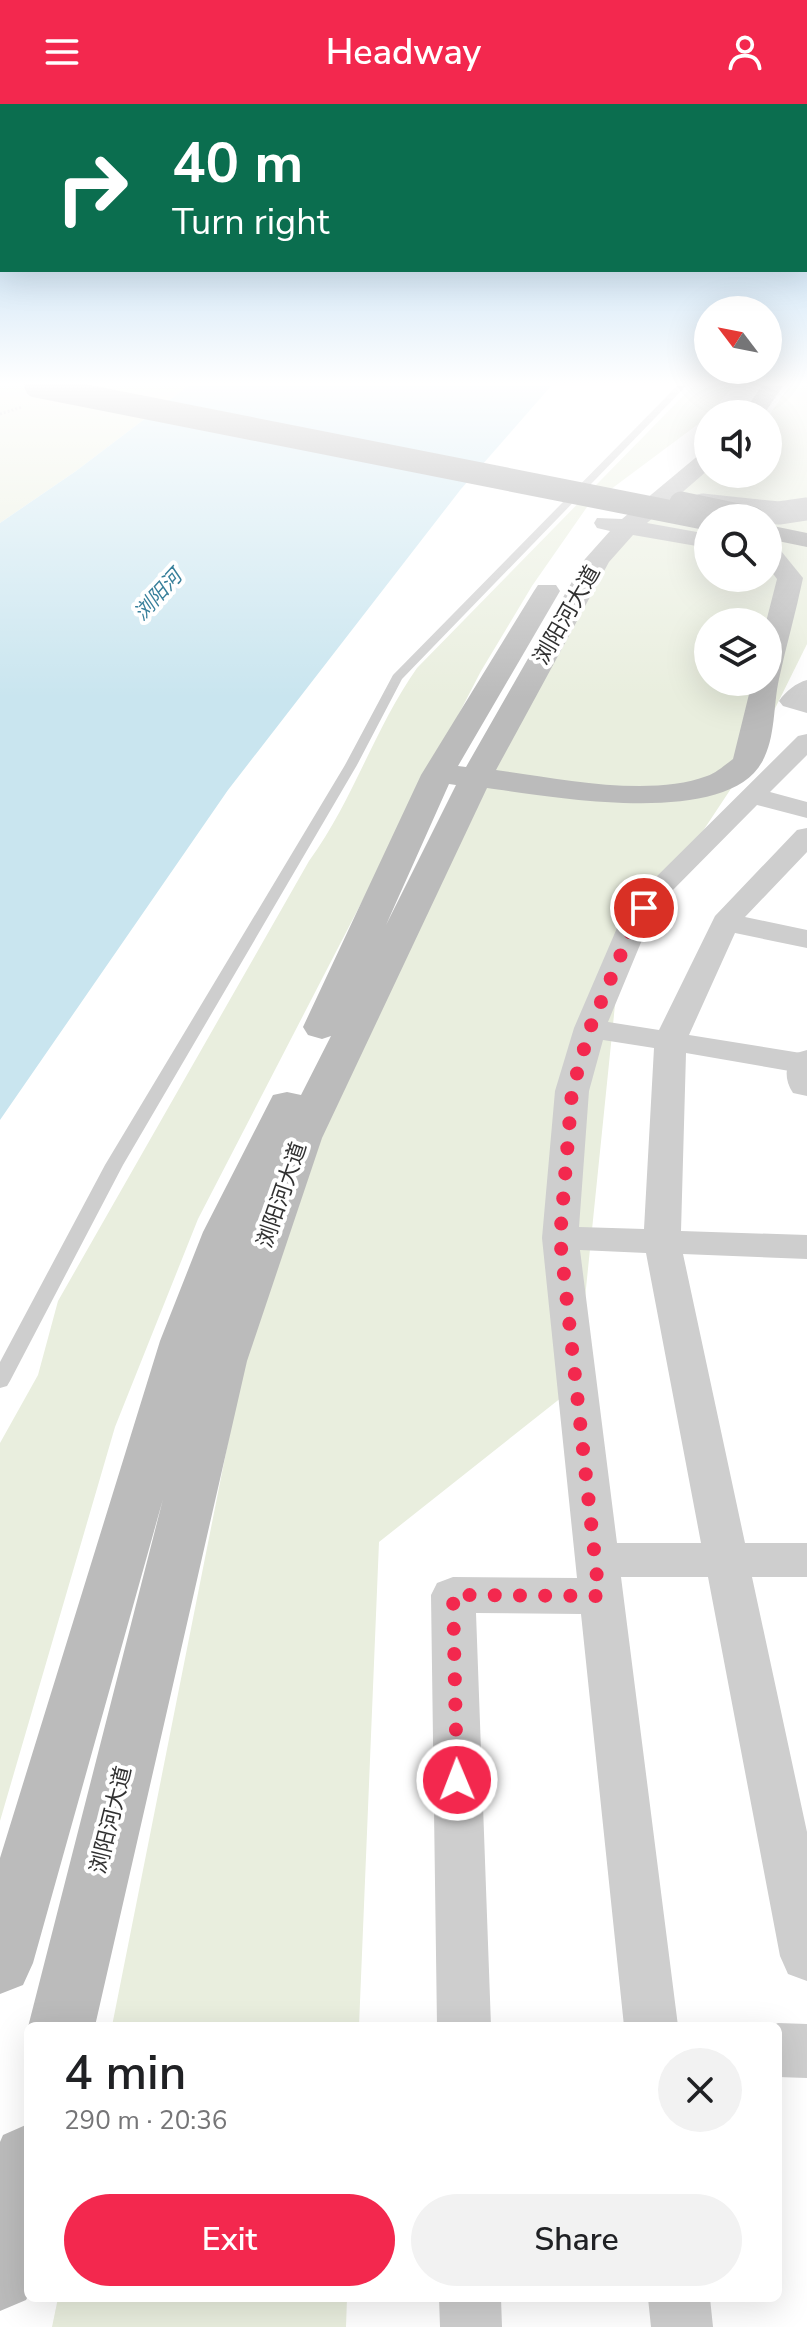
<!DOCTYPE html>
<html lang="en">
<head>
<meta charset="utf-8">
<style>
  body { margin:0; font-family:"Nunito Sans","Noto Sans SC",sans-serif; background:#f2f2f2; color:#202124; height:100vh; display:flex; flex-direction:column; font-size:30px; white-space:nowrap }
  * { box-sizing:border-box; margin:0 }
  p { font-size:26px; color:#757577 }
  .icon { flex:none; width:44px; height:44px; fill:none; stroke:currentColor; stroke-width:2; stroke-linecap:round; stroke-linejoin:round }
  .map { position:relative; flex:1; overflow:hidden }
  .details { position:absolute; left:24px; top:1918px; width:758px; height:280px; display:flex; flex-direction:column; background:#fff; border-radius:12px; box-shadow:0 8px 32px #0002 }
  .details>* { flex:none }
  .banner { position:absolute; left:0px; top:0px; width:808px; height:168px; box-shadow:0 8px 32px #0002; background:#0b6e4f; color:#fff; overflow:hidden }
  .needle { width:52px; rotate:302deg }
  .tools { position:absolute; left:694px; top:192px; display:grid; gap:16px }
  .tools a { display:grid; place-items:center; width:88px; height:88px; border-radius:50%; background:#fff; box-shadow:0 8px 32px #0002; font-size:40px }
  .pin { position:absolute; display:grid; place-items:center; width:68px; height:68px; color:#fff; margin:-34px; border:4px solid #fff; border-radius:50%; box-shadow:0 2px 8px #0007 }
  .me { position:absolute; width:88px; margin:-44px; rotate:359deg; stroke-linejoin:round; filter:drop-shadow(0 0 6px #0008) }
  .turn { display:flex; align-items:center; gap:28px; height:168px; padding:0 40px; font-size:36px }
  .turn .icon { width:104px; height:104px; stroke-width:2.5 }
  .turn b { display:block; font-size:56px; line-height:68px }
  .round { display:grid; place-items:center; flex:none; width:84px; height:84px; border-radius:42px; background:#f2f2f2 }
  .overview { display:flex; align-items:center; justify-content:space-between; height:136px; padding:0 40px }
  h1 { font-size:48px; font-weight:600; line-height:60px }
  .button { display:flex; gap:16px; margin-top:auto; padding:16px 40px }
  .button a { flex:1; height:92px; border-radius:48px; background:#f3284e; color:#fff; font-size:32px; font-weight:600; line-height:92px; text-align:center }
  .button a+a { background:#f2f2f2; color:#202124 }
  header { display:flex; justify-content:space-between; align-items:center; height:104px; padding:0 40px; background:#f3284e; color:#fff; font-size:36px; font-weight:600 }
  .map>svg:first-child { display:block }
  .green { fill:#e9eede; fill-rule:evenodd }
  .water { fill:#c9e5ef }
  .lines { fill:none; stroke-linecap:round; stroke-linejoin:round }
  .path { stroke:#cecece; stroke-width:3; stroke-dasharray:2 2; stroke-linecap:butt }
  .service { fill:#cecece; fill-rule:evenodd }
  .minor { fill:#cecece; fill-rule:evenodd }
  .tertiary { fill:#cecece; fill-rule:evenodd }
  .secondary { fill:#bbb; fill-rule:evenodd }
  .trunk { fill:#a0a0a0; fill-rule:evenodd }
  .secondary-bridge { stroke:#bbb; stroke-width:23 }
  .trunk-bridge { stroke:#a0a0a0; stroke-width:23 }
  .route { stroke:#f3284e; stroke-width:14; stroke-dasharray:0 25.2 }
  .labels { text-anchor:middle; dominant-baseline:central; stroke-width:8; stroke-linejoin:round; paint-order:stroke }
  .far-water-label { font-size:20px; font-style:italic; fill:#377f9a; stroke:#fff }
  .street-label { font-size:22px; fill:#313131; stroke:#fff }
</style>
</head>
<body>
<header><svg class="icon" aria-label="menu" viewBox="0 0 24 24"><path d="M4 6h16M4 12h16M4 18h16"/></svg>Headway<svg class="icon" aria-label="person" viewBox="0 0 24 24"><circle cx="12" cy="8" r="4"/><path d="M4 21q1-7 8-7t8 7"/></svg></header>
<div class="map">
<svg width="807" height="2223" viewBox="0 0 807 2223">
  <rect width="100%" height="100%" fill="#fff"/>
  <path class="green" d="M 0,282 L 188,282 L 76,367 L 0,419 Z
    M 693,282 L 734,282 L 705,315 L 587,403 L 532,482 L 481,567 L 198,1115 L 115,1323 L 0,1717 L 0,1339 L 38,1271 L 58,1197 L 309,757 C 353,697 374,625 417,564 Z
    M 789,282 L 807,282 L 807,540 L 748,659 L 620,852 L 576,1282 L 379,1438 L 359,1922 L 112,1922 L 270,1127 L 598,455 L 708,366 L 708,370 L 768,370 L 768,313 ZM 708,414 L 768,414 L 768,474 L 708,474 ZM 708,518 L 768,518 L 768,578 L 708,578 Z
    M 58,2194 L 347,2194 L 346,2223 L 52,2223 Z"/>
  <path class="water" d="M 188,282 L 551,282 L 461,385 L 228,686 L 0,1016 L 0,419 L 76,367 Z"/>
  <g class="lines">
    <path class="path" d="M 0,310 L 22,303"/>
    <path class="service" d="M 677,282 L 686,282 L 402,575 L 357,661 L 123,1061 L 10,1277 L 7,1282 L 0,1284 L 0,1258 L 105,1061 L 345,661 L 393,571 Z"/>
    <path class="minor" d="M 807,576 L 807,609 L 783,602 L 779,597 C 786,587 796,579 807,576 Z
      M 807,630 L 807,651 L 770,688 L 807,698 L 807,714 L 757,701 L 665,794 L 647,824 L 608,918 L 659,926 L 715,812 L 797,726 L 807,724 L 807,748 L 745,813 L 807,826 L 807,844 L 735,829 L 689,931 L 807,950 L 807,970 L 686,949 L 681,1127 L 807,1131 L 807,1155 L 683,1150 L 745,1439 L 807,1439 L 807,1473 L 752,1473 L 807,1728 L 807,1877 L 788,1870 L 780,1852 L 708,1473 L 621,1473 L 678,1922 L 624,1922 L 581,1510 L 476,1509 L 491,1922 L 437,1922 L 431,1491 L 437,1479 L 453,1473 L 577,1474 L 542,1134 L 555,987 L 574,924 L 617,824 L 640,789 L 798,632 ZM 603,936 L 654,944 L 644,1125 L 579,1123 L 589,987 ZM 580,1146 L 646,1149 L 701,1439 L 617,1439 Z
      M 778,1919 L 807,1920 L 807,1974 L 778,1973 L 778,1922 L 771,1922 Z
      M 439,2194 L 501,2194 L 502,2223 L 440,2223 Z
      M 648,2194 L 710,2194 L 713,2223 L 651,2223 Z"/>
    <path class="tertiary" d="M 807,946 L 807,992 L 793,989 C 784,976 785,962 793,950 Z"/>
    <path class="secondary" d="M 762,282 L 783,282 L 764,310 L 742,310 Z
      M 708,348 L 708,366 L 647,419 L 708,430 L 708,444 L 633,431 L 609,458 L 496,666 C 557,674 648,694 707,672 C 716,669 725,661 733,655 L 752,578 L 768,578 L 766,518 L 777,475 L 768,463 L 768,440 L 777,442 L 803,474 C 796,508 786,542 779,575 C 773,601 776,633 762,658 C 725,725 549,692 487,684 L 322,1034 L 247,1257 L 95,1922 L 28,1923 L 163,1395 L 33,1859 L 23,1881 L 0,1890 L 0,1754 L 160,1237 L 203,1128 L 273,991 L 287,988 L 301,991 L 331,932 L 322,935 L 308,931 L 303,923 L 421,671 L 534,487 L 538,481 L 556,481 L 560,487 L 458,662 L 466,663 L 585,455 L 610,427 L 597,424 L 594,419 L 597,414 L 622,415 L 700,350 ZM 449,680 L 456,681 L 386,821 Z
      M 28,2020 L 28,2192 L 26,2196 L 0,2207 L 0,2038 L 3,2031 Z"/>
    <path class="trunk" d="M 768,421 L 807,429 L 807,443 L 768,435 Z"/>
    <path class="secondary-bridge" d="M 702,401 L 779,409 L 807,405"/>
    <path class="trunk-bridge" d="M 36,282 L 708,415
      M 681,399 L 753,414"/>
  </g>
  <linearGradient id="sky" x2="0" y2="1"><stop stop-color="#9bc8eb"/><stop offset="0.47" stop-color="#fff"/><stop offset="1" stop-color="#fff" stop-opacity="0"/></linearGradient>
  <rect width="807" height="594" fill="url(#sky)"/>
  <g class="lines">
    <path class="route" d="M 457,1676 L 453,1491 L 599,1492 L 560,1134 L 572,987 L 590,924 L 632,824 L 644,804"/>
  </g>
  <g class="labels">
    <g class="far-water-label">
      <text transform="translate(158 491) rotate(-48)">浏阳河</text>
    </g>
    <g class="street-label">
      <text transform="translate(567 511) rotate(-60)">浏阳河大道</text>
      <text transform="translate(282 1091) rotate(-71)">浏阳河大道</text>
      <text transform="translate(111 1716) rotate(-76)">浏阳河大道</text>
    </g>
  </g>
</svg>
<div class="tools">
<a><svg class="needle" viewBox="-14 -14 28 28"><path d="M0-13l5 13h-10z" fill="#e53935"/><path d="M0 13l5-13h-10z" fill="#757577"/></svg></a>
<a><svg class="icon" aria-label="sound" viewBox="0 0 24 24"><path d="M4 9h4l5-4v14l-5-4H4zM17 9q2 3 0 6"/></svg></a>
<a><svg class="icon" aria-label="search" viewBox="0 0 24 24"><circle cx="10" cy="10" r="6"/><path d="M15 15l6 6"/></svg></a>
<a><svg class="icon" aria-label="layers" viewBox="0 0 24 24"><path d="M12 4l9 5-9 5-9-5zM3 14l9 5 9-5"/></svg></a>
</div>
<div class="pin" style="left:644px;top:804px;background:#d93025"><svg class="icon" aria-label="arrive" viewBox="0 0 24 24"><path d="M6 21V4h12l-3 4 3 4H6"/></svg></div>
<svg class="me" style="left:457px;top:1676px" viewBox="-20 -20 40 40"><circle r="17" fill="#f3284e" stroke="#fff" stroke-width="3"/><path d="M0-11L8 9 0 5-8 9z" fill="#fff"/></svg>
<div class="banner">
<div class="turn"><svg class="icon" aria-label="right" viewBox="0 0 24 24"><path d="M7 20v-9h11M14 6l5 5-5 5"/></svg><div><b>40 m</b>Turn right</div></div>
</div>
<section class="details">
<div class="overview"><div><h1>4 min</h1><p>290 m · 20:36</p></div><a class="round"><svg class="icon" aria-label="close" viewBox="0 0 24 24"><path d="M6 6l12 12M18 6L6 18"/></svg></a></div>
<div class="button"><a>Exit</a><a>Share</a></div>
</section>
</div>
</body>
</html>
